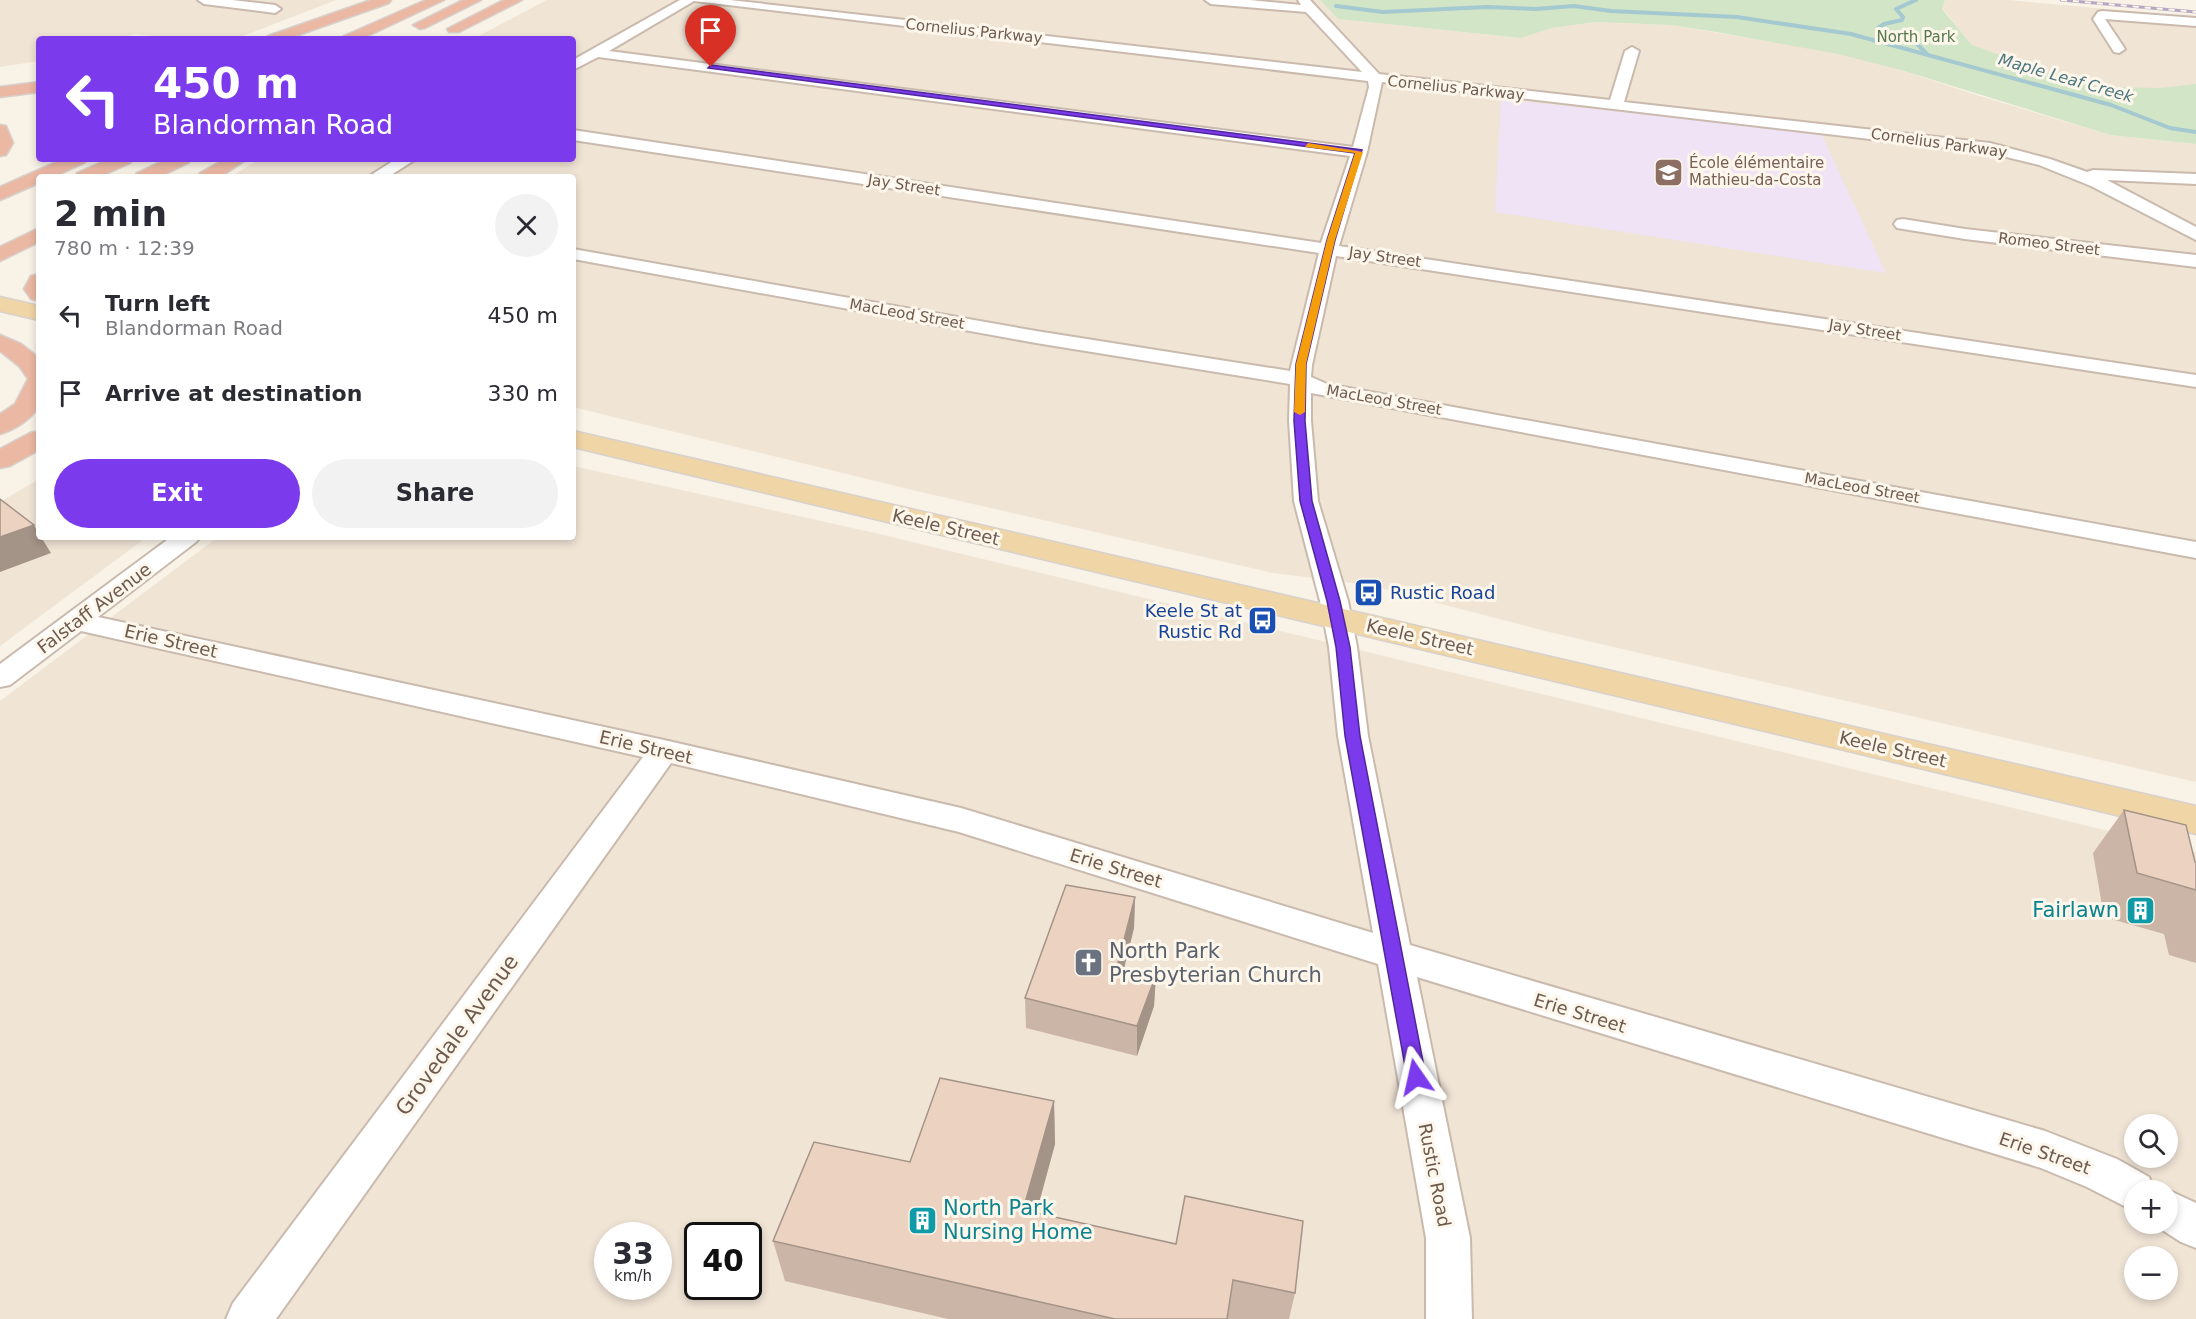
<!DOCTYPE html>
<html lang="en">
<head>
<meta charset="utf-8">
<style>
  body { margin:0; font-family:"DejaVu Sans",sans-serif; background:#f2f2f3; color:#2b2b33; height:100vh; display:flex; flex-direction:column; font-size:22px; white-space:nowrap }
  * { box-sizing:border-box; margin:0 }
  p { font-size:20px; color:#7c7c81 }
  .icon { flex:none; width:33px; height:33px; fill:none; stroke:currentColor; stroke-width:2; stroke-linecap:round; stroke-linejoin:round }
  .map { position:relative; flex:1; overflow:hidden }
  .panel { position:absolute; left:36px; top:174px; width:540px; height:366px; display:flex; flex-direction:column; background:#fff; border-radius:6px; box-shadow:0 3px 9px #0003 }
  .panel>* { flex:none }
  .top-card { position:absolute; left:36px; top:36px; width:540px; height:126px; border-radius:6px; box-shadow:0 3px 9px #0003; background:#7c3aed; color:#fff; overflow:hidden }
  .controls { position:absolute; left:2124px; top:1114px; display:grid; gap:12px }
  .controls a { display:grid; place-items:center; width:54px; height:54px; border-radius:50%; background:#fff; box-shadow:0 3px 9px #0003; font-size:30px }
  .speed { position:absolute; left:594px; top:1222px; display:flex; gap:12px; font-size:30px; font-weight:700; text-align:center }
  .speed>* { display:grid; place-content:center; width:78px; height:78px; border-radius:50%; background:#fff; box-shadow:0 3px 9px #0003; line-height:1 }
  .speed small { font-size:15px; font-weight:400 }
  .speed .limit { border:3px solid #111; border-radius:9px; background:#fff; color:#111 }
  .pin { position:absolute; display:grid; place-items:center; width:51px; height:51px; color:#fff; margin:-62px -26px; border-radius:50% 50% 50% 0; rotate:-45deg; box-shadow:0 0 6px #0007 }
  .pin .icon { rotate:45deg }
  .me { position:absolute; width:66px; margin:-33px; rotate:349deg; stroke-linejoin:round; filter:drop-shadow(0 0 4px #0008) }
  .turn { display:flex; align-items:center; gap:21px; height:126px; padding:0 18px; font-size:27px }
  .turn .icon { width:78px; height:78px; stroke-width:2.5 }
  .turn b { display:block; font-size:42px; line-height:51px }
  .round { display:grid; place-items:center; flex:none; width:63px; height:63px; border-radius:32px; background:#f2f2f3 }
  .head { display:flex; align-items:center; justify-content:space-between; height:102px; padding:0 18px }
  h1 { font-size:36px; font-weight:800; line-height:45px }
  .cta { display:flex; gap:12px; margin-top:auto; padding:12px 18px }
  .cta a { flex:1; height:69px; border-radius:36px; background:#7c3aed; color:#fff; font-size:24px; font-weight:800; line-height:69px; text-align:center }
  .cta a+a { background:#f2f2f3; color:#2b2b33 }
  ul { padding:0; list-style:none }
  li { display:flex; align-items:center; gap:18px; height:78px; padding:0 18px }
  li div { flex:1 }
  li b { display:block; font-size:22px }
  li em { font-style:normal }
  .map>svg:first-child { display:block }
  .residential { fill:#f0e4d5; fill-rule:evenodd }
  .education { fill:#efe3f5 }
  .green { fill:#d2e5c6 }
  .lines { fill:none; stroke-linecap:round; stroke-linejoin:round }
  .stream { stroke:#a4c9d0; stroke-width:4 }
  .minor-casing { stroke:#c9baad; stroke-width:4 }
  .major-casing { stroke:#d7d1cd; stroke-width:3 }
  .highway-casing { stroke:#d7d1cd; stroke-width:3 }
  .minor { fill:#fff; fill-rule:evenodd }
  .major { fill:#f0d5a6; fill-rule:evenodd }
  .highway { fill:#ebb8a4; fill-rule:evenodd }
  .rail-casing { stroke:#b5a6c1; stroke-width:3 }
  .rail { stroke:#fcf6eb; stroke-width:2; stroke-dasharray:6; stroke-linecap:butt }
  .wall { fill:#cab5a6 }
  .shaded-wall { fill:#a49387 }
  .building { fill:#ebd2c1; stroke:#a49387; stroke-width:1.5 }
  .route { fill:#7c3aed; stroke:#51269a; stroke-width:1.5 }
  .slow { fill:#f59e0b }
  .labels { text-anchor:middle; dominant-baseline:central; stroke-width:6; stroke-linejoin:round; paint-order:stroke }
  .far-street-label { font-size:15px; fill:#6f5a4e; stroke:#fcf6eb }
  .far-park-label { font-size:15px; fill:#57794b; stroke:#fcf6eb }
  .far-education-label { font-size:15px; fill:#785e54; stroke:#fcf6eb; text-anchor:start }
  .far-water-label { font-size:16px; font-style:italic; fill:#4b7680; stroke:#fcf6eb }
  .street-label { font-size:18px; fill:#6f5a4e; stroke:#fcf6eb }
  .transit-label { font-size:18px; fill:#164399; stroke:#fcf6eb; text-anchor:start }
  .near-culture-label { font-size:21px; fill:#0d838f; stroke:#fcf6eb; text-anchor:end }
  .near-worship-label { font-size:21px; fill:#5b616d; stroke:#fcf6eb; text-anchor:start }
  .near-street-label { font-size:21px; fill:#6f5a4e; stroke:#fcf6eb }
</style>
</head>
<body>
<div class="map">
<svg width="2196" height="1319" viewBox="0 0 2196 1319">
  <rect width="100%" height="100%" fill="#f9f2e6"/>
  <path class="residential" d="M 0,0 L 336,0 L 235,39 L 182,39 L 134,34 L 119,39 L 39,39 L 39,61 L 0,67 Z
    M 547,0 L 1320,0 L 1338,19 L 1521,38 L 1552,28 L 1596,22 L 1670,25 L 1799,46 L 1874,61 L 1973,94 L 2110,135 L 2196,144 L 2196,782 L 1549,632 L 1369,585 L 1273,573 L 908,489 L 573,407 L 573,177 L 231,177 L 259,159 L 573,159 L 573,39 L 473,39 Z
    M 1945,0 L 2007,0 L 2196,17 L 2196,88 L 2131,92 L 2075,82 L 2010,60 L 1972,45 L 1942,8 Z
    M 573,466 L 875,533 L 2196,852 L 2196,1319 L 0,1319 L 0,701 L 218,537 L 573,537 ZM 2134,1125 L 2168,1125 L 2168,1158 L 2134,1158 ZM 2134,1191 L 2168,1191 L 2168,1224 L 2134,1224 ZM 608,1236 L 658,1236 L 658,1287 L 608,1287 ZM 698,1236 L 748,1236 L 748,1287 L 698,1287 ZM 2134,1257 L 2168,1257 L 2168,1290 L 2134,1290 Z
    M 39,479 L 39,537 L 147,537 L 0,646 L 0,502 Z"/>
  <path class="education" d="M 1501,99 L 1821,133 L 1886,273 L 1495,212 Z"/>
  <path class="green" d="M 1320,0 L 1945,0 L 1942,9 L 1972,45 L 2075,82 L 2103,87 L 2160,88 L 2196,84 L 2196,144 L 2110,135 L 1901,70 L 1838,54 L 1716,32 L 1670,25 L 1596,22 L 1552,28 L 1521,38 L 1338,19 Z"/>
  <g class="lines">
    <path class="stream" d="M 1916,0 L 1896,9 L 1903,17 L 1902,20 L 1884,24 L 1878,28 L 1916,43 L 1927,54
      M 1336,6 L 1383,12 L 1487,7 L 1536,9 L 1574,6 L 1611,11 L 1737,17 L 1851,34 L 2111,105 L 2170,128 L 2196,132"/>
    <defs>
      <path id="minor" d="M 198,0 L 232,0 L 275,5 L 281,9 L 275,13 L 204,4 Z
        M 680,0 L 730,0 L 1362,72 L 1306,12 L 1211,4 L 1205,0 L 1250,0 L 1301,5 L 1298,0 L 1310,0 L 1379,74 L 1610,100 L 1625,51 L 1632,47 L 1639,51 L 1624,102 L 1990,143 L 2050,159 L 2087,172 L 2093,170 L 2196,174 L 2196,184 L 2107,180 L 2196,227 L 2196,240 L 2091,186 L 2039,165 L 1990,153 L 1382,82 L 1367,152 L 1339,246 L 2196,375 L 2196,387 L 1336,256 L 1312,365 L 1311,377 L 1327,384 L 2196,542 L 2196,558 L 1311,393 L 1311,421 L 1318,501 L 1348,601 L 1357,647 L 1368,736 L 1410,945 L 2045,1131 L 2117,1159 L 2149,1177 L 2155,1191 L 2134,1191 L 2134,1211 L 2087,1187 L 2041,1168 L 1417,977 L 1470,1238 L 1472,1319 L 1426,1319 L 1426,1238 L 1378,964 L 959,832 L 671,763 L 276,1319 L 226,1319 L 233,1303 L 643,757 L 81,631 L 10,685 L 0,687 L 0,664 L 171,537 L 200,537 L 196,542 L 98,617 L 664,740 L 961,808 L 1373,933 L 1338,736 L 1329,647 L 1320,601 L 1294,501 L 1289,421 L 1290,384 L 1036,343 L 573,259 L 573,249 L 1036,331 L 1290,371 L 1319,253 L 573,140 L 573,130 L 1321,243 L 1350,156 L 598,57 L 573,70 L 573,60 ZM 694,1 L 1368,81 L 1369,87 L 1353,147 L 609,51 Z
        M 2102,11 L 2196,18 L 2196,26 L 2105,19 L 2125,49 L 2119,53 L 2114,52 L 2093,19 L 2098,12 Z
        M 396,159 L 416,159 L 388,177 L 368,177 Z
        M 1903,219 L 1965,229 L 2196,255 L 2196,267 L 1965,239 L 1897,228 L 1894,224 L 1897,220 Z
        M 2168,1190 L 2196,1203 L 2196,1248 L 2181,1242 L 2153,1224 L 2168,1224 L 2168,1191 L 2165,1191 Z"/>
      <path id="major" d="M 0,297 L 39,306 L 39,320 L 0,311 Z
        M 573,431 L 2196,806 L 2196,834 L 573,447 Z"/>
      <path id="highway" d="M 371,0 L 391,0 L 389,3 L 287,39 L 266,39 L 268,36 Z
        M 426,0 L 444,0 L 361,39 L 342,39 L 344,36 Z
        M 463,0 L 481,0 L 425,28 L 420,29 L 413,25 Z
        M 504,0 L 522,0 L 459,32 L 449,32 L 447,29 Z
        M 39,82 L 39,92 L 0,97 L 0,87 Z
        M 0,125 L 6,126 L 13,143 L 6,155 L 0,156 Z
        M 63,159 L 87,159 L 84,163 L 53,177 L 39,177 L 39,183 L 0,200 L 0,187 Z
        M 109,159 L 133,159 L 130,163 L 99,177 L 75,177 L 77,173 Z
        M 167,159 L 191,159 L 188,163 L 159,177 L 135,177 L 137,173 Z
        M 225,159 L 247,159 L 220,177 L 198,177 L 200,173 Z
        M 39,228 L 39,242 L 0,261 L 0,247 Z
        M 39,274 L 39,301 L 31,299 L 24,289 L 31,276 Z
        M 0,335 L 21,344 L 39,358 L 38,408 C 30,420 14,430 0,434 L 0,414 L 15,404 L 28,379 L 19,366 L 0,351 Z
        M 39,431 L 39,450 L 10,466 L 0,468 L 0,449 L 30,433 Z"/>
    </defs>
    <use href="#minor" class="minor-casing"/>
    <use href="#major" class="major-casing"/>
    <use href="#highway" class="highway-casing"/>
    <use href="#minor" class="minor"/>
    <use href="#major" class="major"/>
    <use href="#highway" class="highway"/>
    <defs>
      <path id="rail" d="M 2061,0 L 2196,12"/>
    </defs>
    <use href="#rail" class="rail-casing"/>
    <use href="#rail" class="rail"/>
  </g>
  <path class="wall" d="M 2124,810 L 2196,862 L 2196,963 L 2169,955 L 2164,934 L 2104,917 L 2093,853 Z
    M 1135,897 L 1134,928 L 1124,968 L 1156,975 L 1154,1006 L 1137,1056 L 1026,1028 L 1025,998 Z
    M 1054,1101 L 1055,1144 L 1036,1213 L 1295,1293 L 1289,1319 L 948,1319 L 785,1281 L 773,1241 Z"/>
  <path class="shaded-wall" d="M 34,525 L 39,534 L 39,537 L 41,537 L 51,553 L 0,572 L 0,537 Z
    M 1135,897 L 1134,928 L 1117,997 L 1117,967 Z
    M 1156,975 L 1154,1006 L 1137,1056 L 1137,1026 Z
    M 1054,1101 L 1055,1144 L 1026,1251 L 1023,1210 Z"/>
  <path class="building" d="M 0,499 L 34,525 L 0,537 Z
    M 2124,810 L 2186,825 L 2195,862 L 2196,862 L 2196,890 L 2137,873 Z
    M 1066,885 L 1135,897 L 1117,967 L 1156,975 L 1137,1026 L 1025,998 Z
    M 940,1078 L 1054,1101 L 1023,1210 L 1176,1244 L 1185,1196 L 1303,1221 L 1295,1293 L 1233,1280 L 1227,1319 L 1115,1319 L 773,1241 L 814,1142 L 910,1162 Z"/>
  <path class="route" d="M 711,65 L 1362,150 L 1335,240 L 1306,364 L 1305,421 L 1312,501 L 1340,601 L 1350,647 L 1360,736 L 1426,1077 L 1423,1083 L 1416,1085 L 1410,1083 L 1407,1077 L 1345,736 L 1336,647 L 1327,601 L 1300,501 L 1294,421 L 1296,364 L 1327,240 L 1355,153 L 708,68 Z"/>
  <path class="slow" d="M 1308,143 L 1363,152 L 1335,240 L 1306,364 L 1305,412 L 1300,415 L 1294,412 L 1296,364 L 1327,240 L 1355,153 L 1305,147 Z"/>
  <defs>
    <symbol id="school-square" viewBox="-11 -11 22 22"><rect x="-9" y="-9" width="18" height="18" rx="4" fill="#8d6e63" stroke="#fcf6eb"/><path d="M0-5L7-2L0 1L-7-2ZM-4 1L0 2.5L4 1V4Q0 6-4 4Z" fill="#fff"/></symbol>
    <symbol id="bus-square" viewBox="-11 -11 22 22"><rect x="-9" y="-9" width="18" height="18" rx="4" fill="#1a4fb4" stroke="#fcf6eb"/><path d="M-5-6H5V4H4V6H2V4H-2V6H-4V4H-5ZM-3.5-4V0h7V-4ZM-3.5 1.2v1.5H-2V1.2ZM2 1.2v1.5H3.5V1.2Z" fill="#fff"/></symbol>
    <symbol id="building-square" viewBox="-11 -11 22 22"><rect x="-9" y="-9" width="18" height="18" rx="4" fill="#0f9aa8" stroke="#fcf6eb"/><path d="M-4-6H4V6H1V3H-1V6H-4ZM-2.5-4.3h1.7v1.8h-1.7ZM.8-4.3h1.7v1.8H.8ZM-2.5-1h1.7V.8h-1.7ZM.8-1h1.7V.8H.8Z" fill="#fff"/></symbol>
    <symbol id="church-square" viewBox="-11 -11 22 22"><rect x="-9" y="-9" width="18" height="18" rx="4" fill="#6b7280" stroke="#fcf6eb"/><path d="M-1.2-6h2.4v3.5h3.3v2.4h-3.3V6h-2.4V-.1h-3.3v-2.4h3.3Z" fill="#fff"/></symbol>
  </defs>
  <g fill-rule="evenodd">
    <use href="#school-square" x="1652" y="156" width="33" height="33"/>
    <use href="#bus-square" x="1352" y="576" width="33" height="33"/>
    <use href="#bus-square" x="1246" y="604" width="33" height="33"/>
    <use href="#building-square" x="2124" y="894" width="33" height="33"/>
    <use href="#church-square" x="1072" y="946" width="33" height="33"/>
    <use href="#building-square" x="906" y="1204" width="33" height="33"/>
  </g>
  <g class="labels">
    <g class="far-street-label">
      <text transform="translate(974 31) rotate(6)">Cornelius Parkway</text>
      <text transform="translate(1456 88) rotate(6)">Cornelius Parkway</text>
      <text transform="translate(1939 143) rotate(8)">Cornelius Parkway</text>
      <text transform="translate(904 185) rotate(9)">Jay Street</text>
      <text transform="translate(2049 244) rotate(7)">Romeo Street</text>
      <text transform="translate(1385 257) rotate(8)">Jay Street</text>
      <text transform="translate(907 314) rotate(10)">MacLeod Street</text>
      <text transform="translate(1865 330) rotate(9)">Jay Street</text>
      <text transform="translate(1384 400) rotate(10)">MacLeod Street</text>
      <text transform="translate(1862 488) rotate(10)">MacLeod Street</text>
    </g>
    <g class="far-park-label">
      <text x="1916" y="37">North Park</text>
    </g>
    <g class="far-education-label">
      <text x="1689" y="163">École élémentaire<tspan x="1689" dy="17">Mathieu-da-Costa</tspan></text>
    </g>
    <g class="far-water-label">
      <text transform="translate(2066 78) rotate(16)">Maple Leaf Creek</text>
    </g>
    <g class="street-label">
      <text transform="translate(946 527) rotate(13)">Keele Street</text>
      <text transform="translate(94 608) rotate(-37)">Falstaff Avenue</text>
      <text transform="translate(1420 637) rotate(13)">Keele Street</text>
      <text transform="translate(171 641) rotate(13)">Erie Street</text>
      <text transform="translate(646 747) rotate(13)">Erie Street</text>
      <text transform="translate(1893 749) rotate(13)">Keele Street</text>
      <text transform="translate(1116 868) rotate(17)">Erie Street</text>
      <text transform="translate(1580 1013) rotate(17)">Erie Street</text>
      <text transform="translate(2045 1153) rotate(19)">Erie Street</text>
      <text transform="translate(1435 1175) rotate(79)">Rustic Road</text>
    </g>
    <g class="transit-label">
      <text x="1390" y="592">Rustic Road</text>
      <text x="1242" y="610" text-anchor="end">Keele St at<tspan x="1242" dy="21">Rustic Rd</tspan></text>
    </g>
    <g class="near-culture-label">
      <text x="2119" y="910">Fairlawn</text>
      <text x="943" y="1208" text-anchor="start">North Park<tspan x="943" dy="24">Nursing Home</tspan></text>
    </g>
    <g class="near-worship-label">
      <text x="1109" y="951">North Park<tspan x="1109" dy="24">Presbyterian Church</tspan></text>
    </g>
    <g class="near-street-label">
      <text transform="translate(457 1035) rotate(-54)">Grovedale Avenue</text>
    </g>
  </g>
</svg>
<div class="controls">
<a><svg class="icon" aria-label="search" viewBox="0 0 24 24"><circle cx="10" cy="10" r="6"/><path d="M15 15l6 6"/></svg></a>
<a>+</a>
<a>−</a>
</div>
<div class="speed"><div>33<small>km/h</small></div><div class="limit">40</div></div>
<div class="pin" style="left:711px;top:67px;background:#d93025"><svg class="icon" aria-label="arrive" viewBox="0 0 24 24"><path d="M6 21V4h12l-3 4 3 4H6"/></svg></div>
<svg class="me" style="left:1416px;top:1077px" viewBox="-20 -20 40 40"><path d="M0-17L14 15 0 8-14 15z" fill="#7c3aed" stroke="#fff" stroke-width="4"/></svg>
<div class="top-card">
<div class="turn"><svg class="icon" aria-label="left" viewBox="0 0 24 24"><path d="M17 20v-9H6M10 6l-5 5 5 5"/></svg><div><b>450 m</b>Blandorman Road</div></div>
</div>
<section class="panel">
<div class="head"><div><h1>2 min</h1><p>780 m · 12:39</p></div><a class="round"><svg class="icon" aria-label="close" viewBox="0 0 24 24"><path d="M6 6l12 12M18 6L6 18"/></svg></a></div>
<ul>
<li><svg class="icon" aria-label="left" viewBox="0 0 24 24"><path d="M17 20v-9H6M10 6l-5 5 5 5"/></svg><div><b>Turn left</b><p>Blandorman Road</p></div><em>450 m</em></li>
<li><svg class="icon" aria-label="arrive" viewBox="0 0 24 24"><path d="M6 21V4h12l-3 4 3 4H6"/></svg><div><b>Arrive at destination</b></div><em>330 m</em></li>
</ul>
<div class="cta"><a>Exit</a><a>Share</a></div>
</section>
</div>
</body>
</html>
